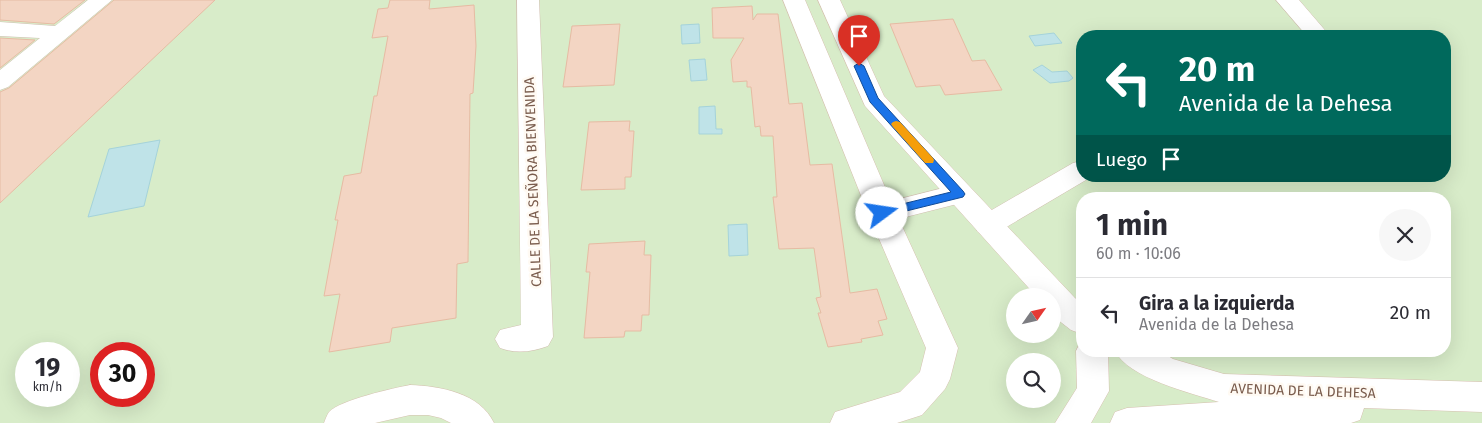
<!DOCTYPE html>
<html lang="es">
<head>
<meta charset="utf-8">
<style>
  body { margin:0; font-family:"Fira Sans",sans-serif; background:#f7f7f7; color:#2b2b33; height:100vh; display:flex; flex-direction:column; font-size:19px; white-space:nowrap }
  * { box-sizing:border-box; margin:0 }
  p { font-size:16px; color:#7c7c81 }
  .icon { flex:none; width:28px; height:28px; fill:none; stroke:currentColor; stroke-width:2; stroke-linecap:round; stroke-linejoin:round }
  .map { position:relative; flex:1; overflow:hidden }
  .panel { position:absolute; left:1076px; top:192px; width:375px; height:165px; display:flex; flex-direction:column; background:#fff; border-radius:20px; box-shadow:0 5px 20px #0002 }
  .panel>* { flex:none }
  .banner { position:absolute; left:1076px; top:30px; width:375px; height:152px; border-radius:20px; box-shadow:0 5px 20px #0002; background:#00695c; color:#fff; overflow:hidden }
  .needle { width:32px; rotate:56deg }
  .buttons { position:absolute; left:1006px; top:288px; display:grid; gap:10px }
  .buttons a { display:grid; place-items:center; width:55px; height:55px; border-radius:50%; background:#fff; box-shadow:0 5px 20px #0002; font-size:25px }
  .speed { position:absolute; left:15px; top:342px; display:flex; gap:10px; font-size:25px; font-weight:700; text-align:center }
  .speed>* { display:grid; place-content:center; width:65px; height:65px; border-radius:50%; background:#fff; box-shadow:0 5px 20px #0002; line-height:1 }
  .speed small { font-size:12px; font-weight:400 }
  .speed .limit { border:8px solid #d22; background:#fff; color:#111 }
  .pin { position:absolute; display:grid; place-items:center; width:42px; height:42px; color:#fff; margin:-51px -21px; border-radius:50% 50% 50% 0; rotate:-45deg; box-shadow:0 0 5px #0007 }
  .pin .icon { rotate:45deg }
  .me { position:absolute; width:55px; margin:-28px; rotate:76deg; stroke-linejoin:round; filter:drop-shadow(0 0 4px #0008) }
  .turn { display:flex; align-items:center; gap:18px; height:105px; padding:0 20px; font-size:22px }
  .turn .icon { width:65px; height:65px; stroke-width:2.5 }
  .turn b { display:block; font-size:35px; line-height:42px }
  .then { display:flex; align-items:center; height:48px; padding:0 20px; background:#0003; gap:10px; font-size:19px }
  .round { display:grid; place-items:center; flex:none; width:52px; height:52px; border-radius:26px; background:#f7f7f7 }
  .head { display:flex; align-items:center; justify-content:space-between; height:85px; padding:0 20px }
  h1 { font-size:30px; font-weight:700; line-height:38px }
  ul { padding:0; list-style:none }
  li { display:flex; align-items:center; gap:15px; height:70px; padding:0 20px; border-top:1px solid #e1e1e2 }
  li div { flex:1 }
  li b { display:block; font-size:19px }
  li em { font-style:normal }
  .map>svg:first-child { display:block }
  .green { fill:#d8ecc9; fill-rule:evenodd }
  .water { fill:#bfe3e8; stroke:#a5d3da }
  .building { fill:#f3d5c3; stroke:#e6bba3 }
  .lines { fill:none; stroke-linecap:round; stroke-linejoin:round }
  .street-casing { stroke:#d1beb0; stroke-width:1 }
  .secondary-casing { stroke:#d6c0b0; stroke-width:1 }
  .street { fill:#fff; fill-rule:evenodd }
  .secondary { fill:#fff; fill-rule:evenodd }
  .route { fill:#1a73e8; stroke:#114b97 }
  .slow { fill:#f59e0b }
  .labels { text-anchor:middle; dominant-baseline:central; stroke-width:5; stroke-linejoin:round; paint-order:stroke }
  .street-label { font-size:14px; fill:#7a5c4d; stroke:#fffaf3 }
</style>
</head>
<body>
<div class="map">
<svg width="1482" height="423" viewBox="0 0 1482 423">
  <rect width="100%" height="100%" fill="#fdf6ec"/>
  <path class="green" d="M 0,0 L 1482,0 L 1482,423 L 0,423 ZM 1082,36 L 1445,36 L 1445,176 L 1082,176 ZM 1082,199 L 1445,199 L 1445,351 L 1082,351 ZM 1015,296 L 1052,296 L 1052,334 L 1015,334 ZM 26,354 L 69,354 L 69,396 L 26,396 ZM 101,354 L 144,354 L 144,396 L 101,396 ZM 1015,361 L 1052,361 L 1052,399 L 1015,399 Z"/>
  <path class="water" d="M 699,24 L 700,43 L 682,44 L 681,25 Z
    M 1054,33 L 1062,43 L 1035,46 L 1029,36 Z
    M 705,59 L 707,80 L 691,81 L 689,60 Z
    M 1042,65 L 1052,72 L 1067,71 L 1073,78 L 1069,81 L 1050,83 L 1033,70 Z
    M 715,106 L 716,129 L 722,129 L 722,134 L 699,134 L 699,107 Z
    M 160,140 L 144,206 L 88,217 L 109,149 Z
    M 747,224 L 748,255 L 729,256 L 728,225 Z"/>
  <path class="building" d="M 0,0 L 85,0 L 54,24 L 0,20 Z
    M 114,0 L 215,0 L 0,203 L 0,92 L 9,88 Z
    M 390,0 L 430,0 L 429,9 L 474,5 L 476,46 L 473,93 L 470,94 L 468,262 L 457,264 L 456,318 L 392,328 L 390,342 L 329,352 L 340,294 L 324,296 L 338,220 L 335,220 L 344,176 L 361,173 L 374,96 L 377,96 L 388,36 L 372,38 L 378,9 L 388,8 Z
    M 752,6 L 753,20 L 757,14 L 778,14 L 789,104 L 802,103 L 810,165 L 832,164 L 850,293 L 877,289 L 887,319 L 878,321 L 883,335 L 861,339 L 862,342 L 828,347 L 818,313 L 821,313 L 816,298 L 821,297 L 814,248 L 779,249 L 773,197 L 777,197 L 773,136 L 761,136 L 760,126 L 755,127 L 751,87 L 747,87 L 747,81 L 733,82 L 731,60 L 744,38 L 713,38 L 712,8 Z
    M 953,19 L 972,61 L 985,60 L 1002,90 L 945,95 L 940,85 L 916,87 L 890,24 Z
    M 620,24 L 614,85 L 563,87 L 572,26 Z
    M 0,38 L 35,40 L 0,68 Z
    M 630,121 L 629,131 L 634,131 L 631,177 L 625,177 L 625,189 L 581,190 L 589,122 Z
    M 645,241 L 644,255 L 651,255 L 649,315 L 642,315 L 641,331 L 625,331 L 624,337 L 584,338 L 590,272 L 586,272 L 589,244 Z"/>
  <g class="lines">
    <defs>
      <path id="street" d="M 88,0 L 112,0 L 8,87 L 0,90 L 0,70 L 40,38 L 0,36 L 0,22 L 55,26 Z
        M 517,0 L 539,0 L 553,337 L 548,346 C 532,352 516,354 500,348 L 495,339 L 500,330 L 521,325 Z
        M 1276,0 L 1299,0 L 1330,36 L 1307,36 Z
        M 1082,161 L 1082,176 L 1091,177 L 998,232 L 988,236 L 978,232 L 974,225 L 978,218 L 1073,163 Z
        M 959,184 L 969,187 L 972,194 L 969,201 L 882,223 L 872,220 L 868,213 L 872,206 Z"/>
      <path id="secondary" d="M 783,0 L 805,0 L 896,213 L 958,348 L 950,379 L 945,389 L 922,415 L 897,423 L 830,423 L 835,412 L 900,392 L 920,372 L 926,348 L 868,213 Z
        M 818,0 L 840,0 L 884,96 L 1075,298 L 1082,304 L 1082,334 L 1071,330 L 1053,316 L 1052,296 L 1036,296 L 865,106 Z
        M 1081,341 L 1082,341 L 1082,351 L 1108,351 L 1109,391 L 1091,423 L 1055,423 L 1077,388 L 1076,351 Z
        M 1115,351 L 1160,351 L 1173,359 L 1224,374 L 1482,382 L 1482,412 L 1364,408 L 1360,420 L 1351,423 L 1110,423 L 1115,412 L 1127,408 L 1219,402 C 1191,393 1128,378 1115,351 Z
        M 410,385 C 440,386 480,393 494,423 L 451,423 L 441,418 L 428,415 L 410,415 L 375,423 L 324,423 C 325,420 327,415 329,412 C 340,400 394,388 410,385 Z"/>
    </defs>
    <use href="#street" class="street-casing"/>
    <use href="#secondary" class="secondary-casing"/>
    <use href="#street" class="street"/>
    <use href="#secondary" class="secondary"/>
  </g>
  <path class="route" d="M 859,63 L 864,66 L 878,98 L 963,191 L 965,194 L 963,197 L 882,217 L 878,216 L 877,213 L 878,210 L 951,192 L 870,102 L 854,66 Z"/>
  <path class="slow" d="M 896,121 L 900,122 L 933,158 L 934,160 L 933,163 L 925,163 L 893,127 L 891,124 L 893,122 Z"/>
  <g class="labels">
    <g class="street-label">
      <text transform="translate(533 182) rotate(-92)">CALLE DE LA SEÑORA BIENVENIDA</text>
      <text transform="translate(1303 391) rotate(2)">AVENIDA DE LA DEHESA</text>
    </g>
  </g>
</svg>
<div class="buttons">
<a><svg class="needle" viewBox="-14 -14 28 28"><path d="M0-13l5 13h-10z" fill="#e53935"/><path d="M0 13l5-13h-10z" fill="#7c7c81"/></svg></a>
<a><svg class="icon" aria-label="search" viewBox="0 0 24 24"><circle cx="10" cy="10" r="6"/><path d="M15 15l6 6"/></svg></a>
</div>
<div class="speed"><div>19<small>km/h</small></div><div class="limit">30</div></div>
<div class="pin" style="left:859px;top:66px;background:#d93025"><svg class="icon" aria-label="arrive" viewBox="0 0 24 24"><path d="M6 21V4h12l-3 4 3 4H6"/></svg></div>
<svg class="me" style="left:882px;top:213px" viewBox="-20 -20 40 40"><circle r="19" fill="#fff"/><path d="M0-13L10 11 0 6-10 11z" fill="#1a73e8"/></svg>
<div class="banner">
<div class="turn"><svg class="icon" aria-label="left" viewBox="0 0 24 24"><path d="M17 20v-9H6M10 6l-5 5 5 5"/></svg><div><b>20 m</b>Avenida de la Dehesa</div></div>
<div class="then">Luego<svg class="icon" aria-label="arrive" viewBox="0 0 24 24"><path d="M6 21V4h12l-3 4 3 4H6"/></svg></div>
</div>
<section class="panel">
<div class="head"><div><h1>1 min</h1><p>60 m · 10:06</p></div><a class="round"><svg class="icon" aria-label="close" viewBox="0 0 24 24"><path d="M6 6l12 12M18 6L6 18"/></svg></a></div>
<ul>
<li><svg class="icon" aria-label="left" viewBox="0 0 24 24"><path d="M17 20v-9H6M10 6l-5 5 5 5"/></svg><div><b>Gira a la izquierda</b><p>Avenida de la Dehesa</p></div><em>20 m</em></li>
</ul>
</section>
</div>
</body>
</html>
